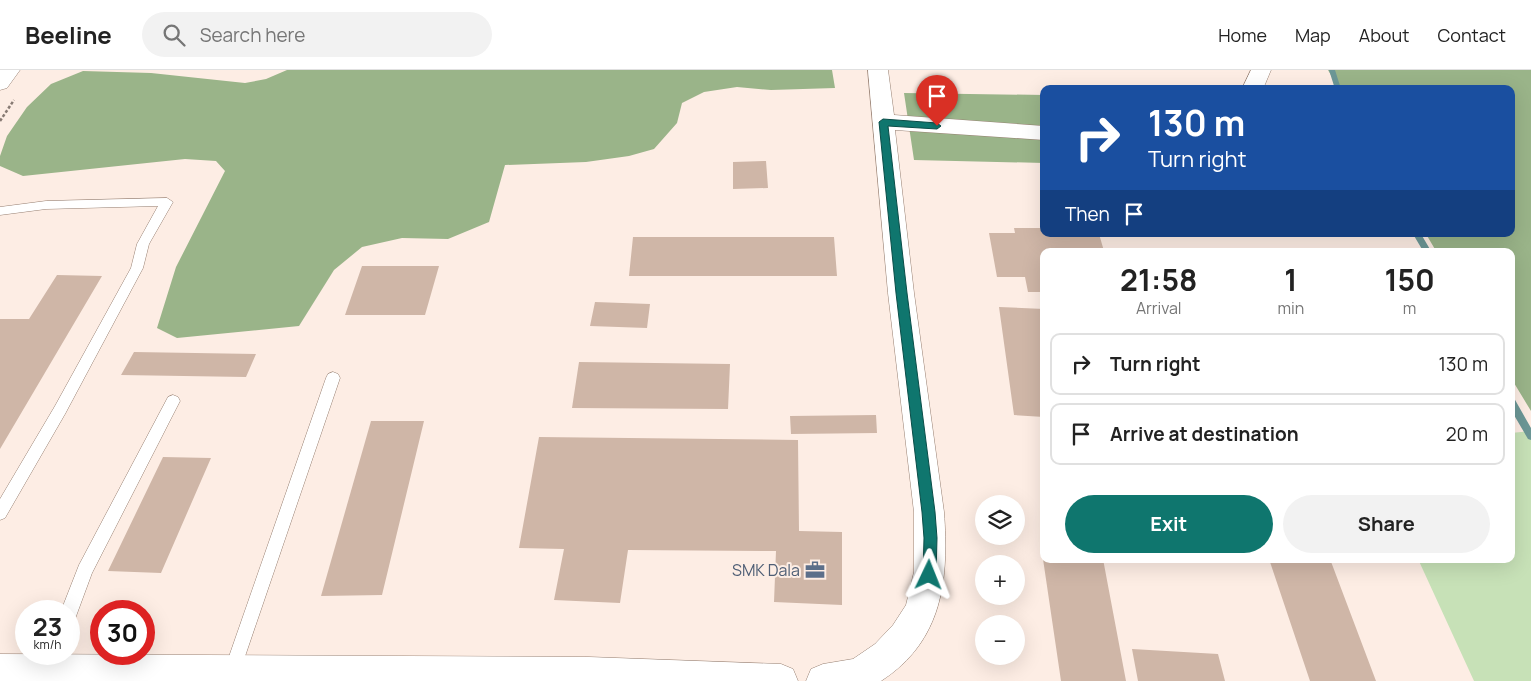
<!DOCTYPE html>
<html lang="en">
<head>
<meta charset="utf-8">
<style>
  body { margin:0; font-family:Manrope,sans-serif; background:#f2f2f2; color:#222; height:100vh; display:flex; flex-direction:column; font-size:19px; white-space:nowrap }
  * { box-sizing:border-box; margin:0 }
  p { font-size:16px; color:#767676 }
  .icon { flex:none; width:28px; height:28px; fill:none; stroke:currentColor; stroke-width:2; stroke-linecap:round; stroke-linejoin:round }
  .map { position:relative; flex:1; overflow:hidden }
  .details { position:absolute; left:1040px; top:178px; width:475px; height:315px; display:flex; flex-direction:column; background:#fff; border-radius:10px; box-shadow:0 5px 20px #0002 }
  .details>* { flex:none }
  .top-card { position:absolute; left:1040px; top:15px; width:475px; height:152px; border-radius:10px; box-shadow:0 5px 20px #0002; background:#1a4fa0; color:#fff; overflow:hidden }
  .tools { position:absolute; left:975px; top:425px; display:grid; gap:10px }
  .tools a { display:grid; place-items:center; width:50px; height:50px; border-radius:50%; background:#fff; box-shadow:0 5px 20px #0002; font-size:25px }
  .speed { position:absolute; left:15px; top:530px; display:flex; gap:10px; font-size:25px; font-weight:700; text-align:center }
  .speed>* { display:grid; place-content:center; width:65px; height:65px; border-radius:50%; background:#fff; box-shadow:0 5px 20px #0002; line-height:1 }
  .speed small { font-size:12px; font-weight:400 }
  .speed .limit { border:8px solid #d22; background:#fff; color:#111 }
  .pin { position:absolute; display:grid; place-items:center; width:42px; height:42px; color:#fff; margin:-51px -21px; border-radius:50% 50% 50% 0; rotate:-45deg; box-shadow:0 0 5px #0007 }
  .pin .icon { rotate:45deg }
  .me { position:absolute; width:55px; margin:-28px; rotate:2deg; stroke-linejoin:round; filter:drop-shadow(0 0 4px #0008) }
  .turn { display:flex; align-items:center; gap:18px; height:105px; padding:0 25px; font-size:22px }
  .turn .icon { width:65px; height:65px; stroke-width:2.5 }
  .turn b { display:block; font-size:35px; line-height:42px }
  .then { display:flex; align-items:center; height:48px; padding:0 25px; background:#0003; gap:10px; font-size:19px }
  .eta { display:flex; justify-content:space-evenly; align-items:center; height:85px; text-align:center }
  .eta b { font-size:30px; font-weight:700; line-height:35px }
  .button { display:flex; gap:10px; margin-top:auto; padding:10px 25px }
  .button a { flex:1; height:58px; border-radius:30px; background:#0f766e; color:#fff; font-size:20px; font-weight:700; line-height:58px; text-align:center }
  .button a+a { background:#f2f2f2; color:#222 }
  ul { padding:0; list-style:none }
  li { display:flex; align-items:center; gap:15px; height:62px; margin:0 10px 8px; padding:0 15px; border:2px solid #e0e0e0; border-radius:10px }
  li div { flex:1 }
  li b { display:block; font-size:19px }
  li em { font-style:normal }
  header { display:flex; align-items:center; gap:30px; box-sizing:border-box; height:70px; padding:0 25px; background:#fff; border-bottom:1px solid #e0e0e0 }
  header strong { font-size:24px }
  nav { display:flex; gap:28px; margin-inline-start:auto; font-size:18px }
  .search { width:350px; height:45px; background:#f2f2f2; display:flex; align-items:center; gap:12px; box-sizing:border-box; padding:0 18px; border-radius:28px; color:#767676; font-size:19px }
  .map>svg:first-child { display:block }
  .green { fill:#c7e1b7 }
  .forest { fill:#9ab489 }
  .lines { fill:none; stroke-linecap:round; stroke-linejoin:round }
  .stream { fill:#6c9796; fill-rule:evenodd }
  .building { fill:#cfb6a7 }
  .lane-casing { stroke:#967f71; stroke-width:1 }
  .street-casing { stroke:#967f71; stroke-width:1 }
  .secondary-casing { stroke:#967f71; stroke-width:1 }
  .path { stroke:#877a73; stroke-width:2.5; stroke-dasharray:3 2; stroke-linecap:butt }
  .lane { fill:#fff; fill-rule:evenodd }
  .street { fill:#fff; fill-rule:evenodd }
  .secondary { fill:#fff; fill-rule:evenodd }
  .route { fill:#0f766e; stroke:#0a4d48 }
  .labels { text-anchor:middle; dominant-baseline:central; stroke-width:4; stroke-linejoin:round; paint-order:stroke }
  .service-label { font-size:16px; fill:#4e5e75; stroke:#fdede4; text-anchor:end }
</style>
</head>
<body>
<header>
<strong>Beeline</strong>
<div class="search"><svg class="icon" aria-label="search" viewBox="0 0 24 24"><circle cx="10" cy="10" r="6"/><path d="M15 15l6 6"/></svg>Search here</div>
<nav><a>Home</a><a>Map</a><a>About</a><a>Contact</a></nav>
</header>
<div class="map">
<svg width="1531" height="611" viewBox="0 0 1531 611">
  <rect width="100%" height="100%" fill="#fdede4"/>
  <path class="green" d="M 1531,361 L 1531,611 L 1474,611 L 1418,489 L 1511,489 L 1511,363 Z"/>
  <path class="forest" d="M 287,0 L 832,0 L 835,18 L 771,20 L 737,17 L 704,22 L 682,33 L 677,53 L 654,79 L 629,86 L 586,92 L 505,95 L 489,152 L 448,169 L 402,168 L 362,177 L 334,200 L 299,256 L 177,268 L 157,258 L 176,197 L 225,101 L 216,91 L 185,89 L 23,106 L 0,96 L 0,86 L 7,66 L 27,37 L 51,14 L 83,1 L 151,3 L 245,13 L 266,9 Z
    M 1328,0 L 1531,0 L 1531,341 L 1511,308 L 1511,181 L 1436,181 L 1426,164 L 1511,164 L 1511,19 L 1339,19 Z
    M 904,23 L 1044,25 L 1044,93 L 914,90 Z"/>
  <g class="lines">
    <path class="stream" d="M 1329,0 L 1335,0 L 1341,19 L 1335,19 Z
      M 1413,164 L 1421,164 L 1431,181 L 1423,181 Z
      M 1511,327 L 1514,328 L 1531,358 L 1531,370 L 1528,369 L 1511,340 Z"/>
  </g>
  <path class="building" d="M 766,91 L 768,118 L 733,119 L 733,92 Z
    M 1014,158 L 1044,158 L 1044,164 L 1099,164 L 1104,181 L 1044,181 L 1044,222 L 1028,222 L 1025,207 L 997,207 L 989,163 L 1015,163 Z
    M 633,167 L 834,167 L 837,206 L 629,206 Z
    M 362,196 L 439,196 L 425,245 L 345,245 Z
    M 57,205 L 102,206 L 0,379 L 0,249 L 29,249 Z
    M 595,232 L 650,234 L 647,258 L 590,256 Z
    M 999,237 L 1044,239 L 1044,347 L 1014,345 Z
    M 134,282 L 256,284 L 246,307 L 121,305 Z
    M 579,292 L 730,294 L 728,339 L 572,338 Z
    M 876,345 L 877,363 L 791,364 L 790,346 Z
    M 371,351 L 424,351 L 382,525 L 321,526 Z
    M 539,367 L 798,370 L 799,461 L 842,462 L 842,535 L 774,532 L 776,481 L 628,480 L 620,533 L 554,530 L 564,479 L 519,478 Z
    M 163,387 L 211,388 L 161,503 L 108,501 Z
    M 1043,489 L 1103,489 L 1126,611 L 1061,611 Z
    M 1269,489 L 1330,489 L 1376,611 L 1310,611 Z
    M 1132,579 L 1218,584 L 1225,611 L 1138,611 Z"/>
  <g class="lines">
    <defs>
      <path id="lane" d="M 167,128 L 173,132 L 149,174 L 143,198 L 65,344 L 5,448 L 0,450 L 0,429 L 55,336 L 131,198 L 137,174 L 158,136 L 46,139 L 0,145 L 0,137 L 46,131 Z
        M 333,302 L 338,304 L 340,308 L 240,601 L 238,607 L 232,609 L 226,607 L 224,601 L 326,308 L 328,304 Z
        M 173,325 L 178,327 L 180,331 L 92,503 L 75,549 L 69,551 L 69,541 L 61,541 L 79,495 L 168,327 Z"/>
      <path id="street" d="M 868,0 L 888,0 L 894,45 L 1044,56 L 1044,70 L 895,60 L 914,223 L 944,442 C 949,509 943,571 881,611 L 806,611 L 811,599 L 823,594 L 853,589 L 875,574 L 893,555 L 906,535 L 914,502 L 914,442 L 888,223 Z
        M 1251,0 L 1271,0 L 1263,19 L 1242,19 Z
        M 0,584 L 589,587 L 781,594 L 793,599 L 798,611 L 0,611 Z"/>
      <path id="secondary" d="M 0,0 L 20,0 L 7,18 L 0,20 Z"/>
    </defs>
    <use href="#lane" class="lane-casing"/>
    <use href="#street" class="street-casing"/>
    <use href="#secondary" class="secondary-casing"/>
    <path class="path" d="M 0,51 L 14,30"/>
    <use href="#lane" class="lane"/>
    <use href="#street" class="street"/>
    <use href="#secondary" class="secondary"/>
  </g>
  <path class="route" d="M 883,49 L 937,53 L 941,56 L 937,59 L 888,56 L 907,223 L 935,442 L 937,468 L 936,505 L 934,510 L 929,512 L 924,510 L 923,505 L 924,468 L 922,442 L 896,223 L 879,52 Z"/>
  <defs>
    <symbol id="office-bare" viewBox="-9 -9 18 18"><path d="M-6-3h4V-5.5h4V-3h4V5H-6ZM-1-4.5V-3h2v-1.5ZM-6 0V1H6V0Z" fill="#5c6f8a" stroke="#fdede4" stroke-width="2.5" paint-order="stroke"/></symbol>
  </defs>
  <g fill-rule="evenodd">
    <use href="#office-bare" x="801" y="486" width="28" height="28"/>
  </g>
  <g class="labels">
    <g class="service-label">
      <text x="800" y="500">SMK Dala</text>
    </g>
  </g>
</svg>
<div class="tools">
<a><svg class="icon" aria-label="layers" viewBox="0 0 24 24"><path d="M12 4l9 5-9 5-9-5zM3 14l9 5 9-5"/></svg></a>
<a>+</a>
<a>−</a>
</div>
<div class="speed"><div>23<small>km/h</small></div><div class="limit">30</div></div>
<div class="pin" style="left:937px;top:56px;background:#d93025"><svg class="icon" aria-label="arrive" viewBox="0 0 24 24"><path d="M6 21V4h12l-3 4 3 4H6"/></svg></div>
<svg class="me" style="left:929px;top:505px" viewBox="-20 -20 40 40"><path d="M0-17L14 15 0 8-14 15z" fill="#0f766e" stroke="#fff" stroke-width="4"/></svg>
<div class="top-card">
<div class="turn"><svg class="icon" aria-label="right" viewBox="0 0 24 24"><path d="M7 20v-9h11M14 6l5 5-5 5"/></svg><div><b>130 m</b>Turn right</div></div>
<div class="then">Then<svg class="icon" aria-label="arrive" viewBox="0 0 24 24"><path d="M6 21V4h12l-3 4 3 4H6"/></svg></div>
</div>
<section class="details">
<div class="eta">
<div><b>21:58</b><p>Arrival</p></div>
<div><b>1</b><p>min</p></div>
<div><b>150</b><p>m</p></div>
</div>
<ul>
<li><svg class="icon" aria-label="right" viewBox="0 0 24 24"><path d="M7 20v-9h11M14 6l5 5-5 5"/></svg><div><b>Turn right</b></div><em>130 m</em></li>
<li><svg class="icon" aria-label="arrive" viewBox="0 0 24 24"><path d="M6 21V4h12l-3 4 3 4H6"/></svg><div><b>Arrive at destination</b></div><em>20 m</em></li>
</ul>
<div class="button"><a>Exit</a><a>Share</a></div>
</section>
</div>
</body>
</html>
